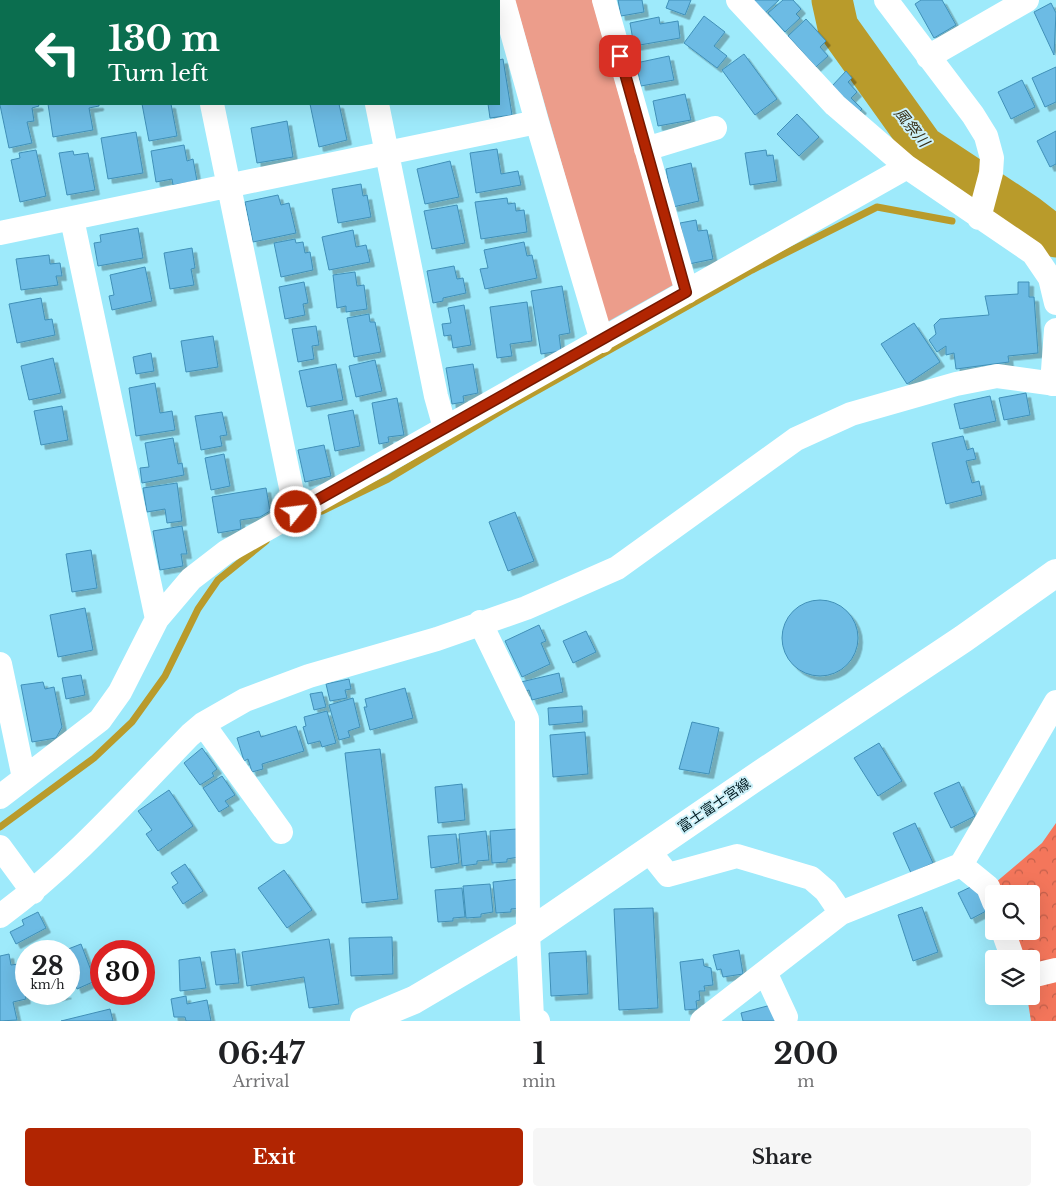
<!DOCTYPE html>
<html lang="en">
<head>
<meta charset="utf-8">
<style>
  body { margin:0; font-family:"Libre Baskerville","Noto Sans JP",serif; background:#f6f6f6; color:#202124; height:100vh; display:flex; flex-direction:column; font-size:19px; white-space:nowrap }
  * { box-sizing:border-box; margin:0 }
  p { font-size:16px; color:#757577 }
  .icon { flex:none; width:28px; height:28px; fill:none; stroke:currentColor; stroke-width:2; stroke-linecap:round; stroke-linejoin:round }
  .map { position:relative; height:1021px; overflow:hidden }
  .panel { display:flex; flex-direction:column; background:#fff; flex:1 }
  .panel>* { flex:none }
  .top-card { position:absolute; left:0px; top:0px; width:500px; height:105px; box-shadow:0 5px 20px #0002; background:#0b6e4f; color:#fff; overflow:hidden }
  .buttons { position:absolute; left:985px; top:885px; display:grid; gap:10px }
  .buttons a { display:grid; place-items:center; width:55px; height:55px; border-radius:5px; background:#fff; box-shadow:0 5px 20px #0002; font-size:25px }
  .speed { position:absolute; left:15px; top:940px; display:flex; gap:10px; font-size:25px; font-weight:700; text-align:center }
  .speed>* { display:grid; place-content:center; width:65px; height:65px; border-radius:50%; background:#fff; box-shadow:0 5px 20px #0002; line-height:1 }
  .speed small { font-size:12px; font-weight:400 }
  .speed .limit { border:8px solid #d22; background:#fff; color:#111 }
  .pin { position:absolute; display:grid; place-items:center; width:42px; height:42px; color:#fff; margin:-21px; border-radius:10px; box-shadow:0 2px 8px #0006 }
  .me { position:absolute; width:55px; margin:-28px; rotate:61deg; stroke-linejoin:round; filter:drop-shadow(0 0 4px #0008) }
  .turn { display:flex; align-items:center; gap:18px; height:105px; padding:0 25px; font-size:22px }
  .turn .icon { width:65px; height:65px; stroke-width:2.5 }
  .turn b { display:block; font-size:35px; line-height:42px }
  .eta { display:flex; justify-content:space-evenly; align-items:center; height:85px; text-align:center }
  .eta b { font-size:30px; font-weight:800; line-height:35px }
  .cta { display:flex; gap:10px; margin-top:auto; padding:10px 25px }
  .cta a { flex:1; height:58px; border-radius:5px; background:#b12502; color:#fff; font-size:20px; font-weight:800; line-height:58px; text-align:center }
  .cta a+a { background:#f6f6f6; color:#202124 }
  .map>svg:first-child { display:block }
  .forest { fill:url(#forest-crowns) }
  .green { fill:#ec9d8b }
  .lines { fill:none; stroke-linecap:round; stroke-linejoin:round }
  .stream { stroke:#b99b2b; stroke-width:7 }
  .river { stroke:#b99b2b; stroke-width:41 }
  .building { fill:#6cbbe4; stroke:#4090b8; filter:url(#shadow) }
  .minor { stroke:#fff; stroke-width:24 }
  .secondary { stroke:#fff; stroke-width:28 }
  .route-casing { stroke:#731801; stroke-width:12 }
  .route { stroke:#b12502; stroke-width:9 }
  .labels { text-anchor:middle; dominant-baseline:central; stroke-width:4; stroke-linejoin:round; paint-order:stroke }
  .street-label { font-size:14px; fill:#001b21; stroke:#cdf1f9 }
  .water-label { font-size:15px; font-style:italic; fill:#373019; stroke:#cdf1f9 }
</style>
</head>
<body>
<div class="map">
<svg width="1056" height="1021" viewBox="0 0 1056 1021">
  <defs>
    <pattern id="forest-crowns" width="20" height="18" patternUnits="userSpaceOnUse" patternTransform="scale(1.25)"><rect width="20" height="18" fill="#f4765b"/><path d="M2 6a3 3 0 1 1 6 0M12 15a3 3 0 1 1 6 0" fill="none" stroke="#c3604b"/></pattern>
    <filter id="shadow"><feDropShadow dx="4.5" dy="4.5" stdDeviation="0" flood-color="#0004"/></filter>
  </defs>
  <rect width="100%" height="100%" fill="#9eeafb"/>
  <path class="forest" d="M 1056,823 L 1056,1021 L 1031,1021 L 1027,996 L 1031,996 L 1031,959 L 1016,959 L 1007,931 L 1031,931 L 1031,894 L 997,894 L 995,883 L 1042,843 Z"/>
  <path class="green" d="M 515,0 L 592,0 L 673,285 L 607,322 Z"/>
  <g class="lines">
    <path class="stream" d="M 998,217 L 1026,214
      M 322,511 L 388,479 L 501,411 L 752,270 L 877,207 L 952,221
      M 0,827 L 94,758 L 132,722 L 165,676 L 198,609 L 218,580 L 266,541"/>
    <path class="river" d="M 832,0 L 838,27 L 923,146 L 1026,214 L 1056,237"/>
  </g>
  <path class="building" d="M 204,0 L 267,0 L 268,1 L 205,1 Z
    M 439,0 L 468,0 L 468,1 L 440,1 Z
    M 618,0 L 642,0 L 644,12 L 621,16 Z
    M 669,0 L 691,0 L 685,15 L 666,8 Z
    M 751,0 L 779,0 L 764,14 Z
    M 783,0 L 793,0 L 801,9 L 796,14 L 800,18 L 785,32 L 768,13 Z
    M 921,0 L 942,0 L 956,25 L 934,38 L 915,4 Z
    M 1051,3 L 1056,13 L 1054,55 L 1034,12 Z
    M 0,12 L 1,12 L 0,48 Z
    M 704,16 L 725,32 L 714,46 L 727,56 L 717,68 L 684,43 Z
    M 659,17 L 660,24 L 678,21 L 680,38 L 634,46 L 630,23 Z
    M 806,19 L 826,41 L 820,47 L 828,56 L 816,67 L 788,36 Z
    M 744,54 L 777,99 L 755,115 L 722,70 Z
    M 669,56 L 674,80 L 641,86 L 636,63 Z
    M 503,59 L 512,115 L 490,118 L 488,104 L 499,104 L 499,60 Z
    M 1056,67 L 1056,102 L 1045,107 L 1032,78 Z
    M 846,71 L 852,78 L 848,82 L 857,92 L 851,98 L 862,109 L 858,113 L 832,86 Z
    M 1022,80 L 1035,107 L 1011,119 L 998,92 Z
    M 685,94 L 691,120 L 658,126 L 653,101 Z
    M 1,101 L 1,104 L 38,104 L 39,106 L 32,108 L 34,121 L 27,122 L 32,143 L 9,148 L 0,105 Z
    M 48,104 L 99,104 L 99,106 L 89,108 L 93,130 L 53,137 Z
    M 142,104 L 171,104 L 177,136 L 149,141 Z
    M 310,104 L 339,104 L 347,140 L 319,147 Z
    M 797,114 L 819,137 L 799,156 L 777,134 Z
    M 287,121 L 293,157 L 257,163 L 251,128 Z
    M 1056,131 L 1056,164 L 1050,167 L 1037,141 Z
    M 136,132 L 143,173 L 108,179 L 101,138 Z
    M 184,145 L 187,161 L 193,159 L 197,181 L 173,185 L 172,179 L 156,182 L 151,151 Z
    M 497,149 L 501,174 L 518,171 L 521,185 L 476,193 L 470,153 Z
    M 36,150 L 46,196 L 20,202 L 11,160 L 20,158 L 19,153 Z
    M 766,150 L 767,156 L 773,155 L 777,181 L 750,185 L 745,153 Z
    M 73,151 L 74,155 L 88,153 L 95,190 L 67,195 L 59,153 Z
    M 450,161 L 459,197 L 425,204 L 417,169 Z
    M 691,163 L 699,201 L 673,207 L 666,169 Z
    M 361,184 L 363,196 L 367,195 L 371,217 L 338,223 L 332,189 Z
    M 278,195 L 281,205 L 289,203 L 296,233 L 253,242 L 245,202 Z
    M 507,198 L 508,204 L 515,203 L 516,211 L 524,210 L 527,232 L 481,239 L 475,202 Z
    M 457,205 L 465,243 L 432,249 L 424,211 Z
    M 696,220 L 698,231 L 707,230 L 713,259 L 689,264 L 680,223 Z
    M 138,228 L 143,258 L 98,266 L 94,243 L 101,242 L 100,235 Z
    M 353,230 L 356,247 L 366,245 L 370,262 L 329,270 L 322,237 Z
    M 295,239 L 296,243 L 303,242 L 305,253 L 310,252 L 313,270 L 281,277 L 274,243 Z
    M 524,242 L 527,256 L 532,255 L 537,278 L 485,289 L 480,269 L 488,268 L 484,250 Z
    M 192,248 L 195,268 L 191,269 L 194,285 L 170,289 L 164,253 Z
    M 49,255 L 50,264 L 60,263 L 62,276 L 56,276 L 58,285 L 21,290 L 16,259 Z
    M 454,266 L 457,279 L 463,278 L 466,293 L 443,298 L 443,301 L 433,303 L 427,271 Z
    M 145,267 L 152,301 L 112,310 L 109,296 L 114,295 L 110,275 Z
    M 355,272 L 357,286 L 364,285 L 367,309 L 346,312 L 346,306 L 337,308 L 333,275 Z
    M 304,282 L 308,303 L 303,304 L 305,315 L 285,319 L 279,287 Z
    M 1018,282 L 1029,282 L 1029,297 L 1034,297 L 1038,353 L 1008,356 L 1009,362 L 956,369 L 954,353 L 946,355 L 946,346 L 937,352 L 929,340 L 936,334 L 934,325 L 940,319 L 989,315 L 985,296 L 1018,294 Z
    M 562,286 L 570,333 L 559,335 L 561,351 L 541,354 L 531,291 Z
    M 41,298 L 45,320 L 52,319 L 55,335 L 17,343 L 9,304 Z
    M 527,302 L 532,341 L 510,344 L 512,356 L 497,358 L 490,307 Z
    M 464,305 L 471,345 L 453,348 L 451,335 L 444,336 L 442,324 L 451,323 L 448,308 Z
    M 369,314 L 370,322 L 375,322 L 381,352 L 354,357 L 347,318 Z
    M 914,323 L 940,362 L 907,384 L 881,344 Z
    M 316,326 L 319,345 L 312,346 L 314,359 L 298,362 L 292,329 Z
    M 213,336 L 218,367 L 186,372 L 181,341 Z
    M 151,353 L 154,371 L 136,374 L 133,357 Z
    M 53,358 L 61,393 L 29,400 L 21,366 Z
    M 375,360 L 382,391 L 356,397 L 349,366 Z
    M 336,364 L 343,400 L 307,407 L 299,371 Z
    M 473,364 L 478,393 L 463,396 L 464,402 L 452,404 L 446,368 Z
    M 155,383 L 160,413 L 172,411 L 175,430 L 136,436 L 129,388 Z
    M 1026,393 L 1030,415 L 1004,420 L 999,398 Z
    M 990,396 L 996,421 L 960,429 L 954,404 Z
    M 397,398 L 404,435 L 388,437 L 389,442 L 379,444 L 372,403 Z
    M 62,406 L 68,440 L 41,445 L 34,411 Z
    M 353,410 L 360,446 L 335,451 L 328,415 Z
    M 222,412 L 227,435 L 220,436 L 222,446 L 201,450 L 195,416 Z
    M 963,436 L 967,450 L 973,448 L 976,459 L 966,461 L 972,483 L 979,481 L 982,495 L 946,504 L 932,443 Z
    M 173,438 L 178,464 L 182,463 L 184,475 L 142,483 L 140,468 L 149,467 L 145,443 Z
    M 324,445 L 331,476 L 305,482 L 298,450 Z
    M 224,454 L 230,486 L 211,490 L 205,458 Z
    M 177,483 L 182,521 L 167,523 L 165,509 L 147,512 L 143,488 Z
    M 266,488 L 270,511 L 260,517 L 240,520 L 241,529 L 218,533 L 212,497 Z
    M 515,512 L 534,561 L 508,571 L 489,522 Z
    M 182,526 L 187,554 L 181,554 L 183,566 L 160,570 L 153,531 Z
    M 91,550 L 97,588 L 72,592 L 66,554 Z
    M782 638a38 38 0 1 1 76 0a38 38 0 1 1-76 0Z
    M 85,608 L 93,650 L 58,657 L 50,615 Z
    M 539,625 L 546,641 L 541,643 L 550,664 L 522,677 L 505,641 Z
    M 586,631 L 596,652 L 573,663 L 563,641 Z
    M 559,673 L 563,692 L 532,700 L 529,690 L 523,692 L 521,682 Z
    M 81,675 L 85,695 L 66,699 L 62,678 Z
    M 349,679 L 351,689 L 345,690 L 347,698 L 330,701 L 326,684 Z
    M 43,682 L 45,689 L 54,687 L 62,727 L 56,738 L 32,742 L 21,685 Z
    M 405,688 L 413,718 L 370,730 L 364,707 L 367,707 L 365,699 Z
    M 322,692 L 326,707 L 314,710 L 310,694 Z
    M 353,698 L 360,727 L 348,731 L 350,737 L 339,740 L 329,705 Z
    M 582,706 L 583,722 L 549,725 L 548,708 Z
    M 327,711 L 336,743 L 322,747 L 320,741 L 308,744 L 303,727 L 306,726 L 304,717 Z
    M 692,722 L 719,728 L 709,774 L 679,769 Z
    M 296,726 L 304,751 L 262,764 L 263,769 L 252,772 L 248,759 L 244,761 L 237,738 L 259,731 L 261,737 Z
    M 585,732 L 588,774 L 553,777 L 550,735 Z
    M 879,743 L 902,781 L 878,796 L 854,758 Z
    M 202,748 L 217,769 L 212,773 L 214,776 L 200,785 L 184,763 Z
    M 380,749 L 398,899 L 362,903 L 345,753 Z
    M 222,776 L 235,795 L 225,801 L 229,806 L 219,812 L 203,788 Z
    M 959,782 L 975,816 L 951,828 L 934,793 Z
    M 462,784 L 465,820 L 438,823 L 435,787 Z
    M 169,790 L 193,826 L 158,851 L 146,834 L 152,830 L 138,811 Z
    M 915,823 L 933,863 L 911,873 L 893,833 Z
    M 517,829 L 519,857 L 507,859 L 507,862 L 492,863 L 490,831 Z
    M 486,831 L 489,860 L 477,861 L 477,864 L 462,866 L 459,834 Z
    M 456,834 L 459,863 L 431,868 L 428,836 Z
    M 185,864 L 203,891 L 183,904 L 172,887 L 178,883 L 171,873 Z
    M 284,870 L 312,910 L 287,928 L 258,888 Z
    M 520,879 L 523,908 L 511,909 L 511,912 L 496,913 L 493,882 Z
    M 490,884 L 493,912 L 481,914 L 481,917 L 466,918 L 463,886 Z
    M 977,884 L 990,909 L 971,919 L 958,893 Z
    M 462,888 L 465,917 L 453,918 L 453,921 L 438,922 L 435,890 Z
    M 922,907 L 938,952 L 913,961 L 898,915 Z
    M 653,908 L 658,1008 L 619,1010 L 614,909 Z
    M 38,912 L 46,928 L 16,944 L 10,932 L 24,925 L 22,920 Z
    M 392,937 L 393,974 L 351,976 L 349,938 Z
    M 329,939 L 339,1004 L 309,1008 L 304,977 L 247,986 L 242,952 Z
    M 81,944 L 95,981 L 77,989 L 69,968 L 69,951 L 63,951 Z
    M 235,949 L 239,983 L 216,985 L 211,952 Z
    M 739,950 L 743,974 L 723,977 L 721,969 L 717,970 L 713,955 Z
    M 586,951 L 588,994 L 551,996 L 549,953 Z
    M 9,954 L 11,965 L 18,964 L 26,999 L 13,1002 L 17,1020 L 0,1021 L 0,956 Z
    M 200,957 L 206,988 L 180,991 L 179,960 Z
    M 703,959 L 704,966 L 711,968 L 713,985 L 704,986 L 705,991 L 699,991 L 700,1000 L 696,1001 L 697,1009 L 685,1010 L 680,962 Z
    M 46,994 L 67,994 L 47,999 Z
    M 186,996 L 187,1004 L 207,1000 L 211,1021 L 186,1021 L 185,1017 L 174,1017 L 171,999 Z
    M 771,1005 L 775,1021 L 743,1021 L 741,1013 Z
    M 110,1009 L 113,1021 L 61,1021 Z"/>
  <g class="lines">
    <path class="minor" d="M 190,0 L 190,1
      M 355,0 L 356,1
      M 503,0 L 537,122 L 602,341
      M 604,0 L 687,292
      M 738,0 L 835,105 L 907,167 L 1033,253 L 1050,278 L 1056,303
      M 886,0 L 973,115 L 986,136 L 992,158 L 991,173 L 979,218
      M 928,57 L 1027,0
      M 0,70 L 1,69
      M 212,104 L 296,512
      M 377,104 L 436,396 L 445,428
      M 646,149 L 715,128
      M 72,219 L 157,619
      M 0,233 L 537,122
      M 1052,384 L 1056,330
      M 480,622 L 527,719 L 528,933 L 532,1018 L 538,1021
      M 0,664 L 24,778
      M 203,724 L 281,832
      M 0,797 L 100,720 L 120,692 L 157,619 L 191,579 L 226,552 L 907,167
      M 0,847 L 33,892
      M 648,850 L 668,875 L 737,856 L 811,878 L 826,891 L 841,913 L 702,1021
      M 961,865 L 988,887 L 994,902
      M 841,913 L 961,865 L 1056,702
      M 0,916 C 71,864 129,798 190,735 L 203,724 L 245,700 L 309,676 L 437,639 L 526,608 L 617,568 L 796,439 L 851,414 L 956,384 L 997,376 L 1056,384
      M 1003,931 L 1013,959
      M 765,972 L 786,1017
      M 1031,976 L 1056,970"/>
    <path class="secondary" d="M 364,1021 L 414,1000 L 528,933 L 756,777 L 963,639 L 1056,573"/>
  </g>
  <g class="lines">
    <defs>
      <path id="route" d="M 296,512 L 686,292 L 620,56"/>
    </defs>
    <use href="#route" class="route-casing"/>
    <use href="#route" class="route"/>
  </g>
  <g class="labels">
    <g class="street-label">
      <text transform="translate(714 805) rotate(-34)">富士富士宮線</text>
    </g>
    <g class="water-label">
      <text transform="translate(912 127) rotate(51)">風祭川</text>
    </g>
  </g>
</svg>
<div class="buttons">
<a><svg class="icon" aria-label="search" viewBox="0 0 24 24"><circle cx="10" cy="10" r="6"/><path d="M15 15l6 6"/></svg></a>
<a><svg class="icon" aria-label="layers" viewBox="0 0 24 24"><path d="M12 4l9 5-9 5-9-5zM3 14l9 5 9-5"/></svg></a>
</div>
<div class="speed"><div>28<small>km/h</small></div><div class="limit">30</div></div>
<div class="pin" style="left:620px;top:56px;background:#d93025"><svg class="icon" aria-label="arrive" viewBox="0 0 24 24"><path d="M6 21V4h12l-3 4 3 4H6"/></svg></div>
<svg class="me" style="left:296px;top:512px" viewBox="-20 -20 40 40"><circle r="17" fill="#b12502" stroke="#fff" stroke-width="3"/><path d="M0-11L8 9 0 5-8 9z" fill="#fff"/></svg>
<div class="top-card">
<div class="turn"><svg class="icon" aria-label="left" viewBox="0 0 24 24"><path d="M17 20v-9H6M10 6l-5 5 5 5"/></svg><div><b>130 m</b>Turn left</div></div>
</div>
</div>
<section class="panel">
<div class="eta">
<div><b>06:47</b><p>Arrival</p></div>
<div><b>1</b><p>min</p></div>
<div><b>200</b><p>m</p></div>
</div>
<div class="cta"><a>Exit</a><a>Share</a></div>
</section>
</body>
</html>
